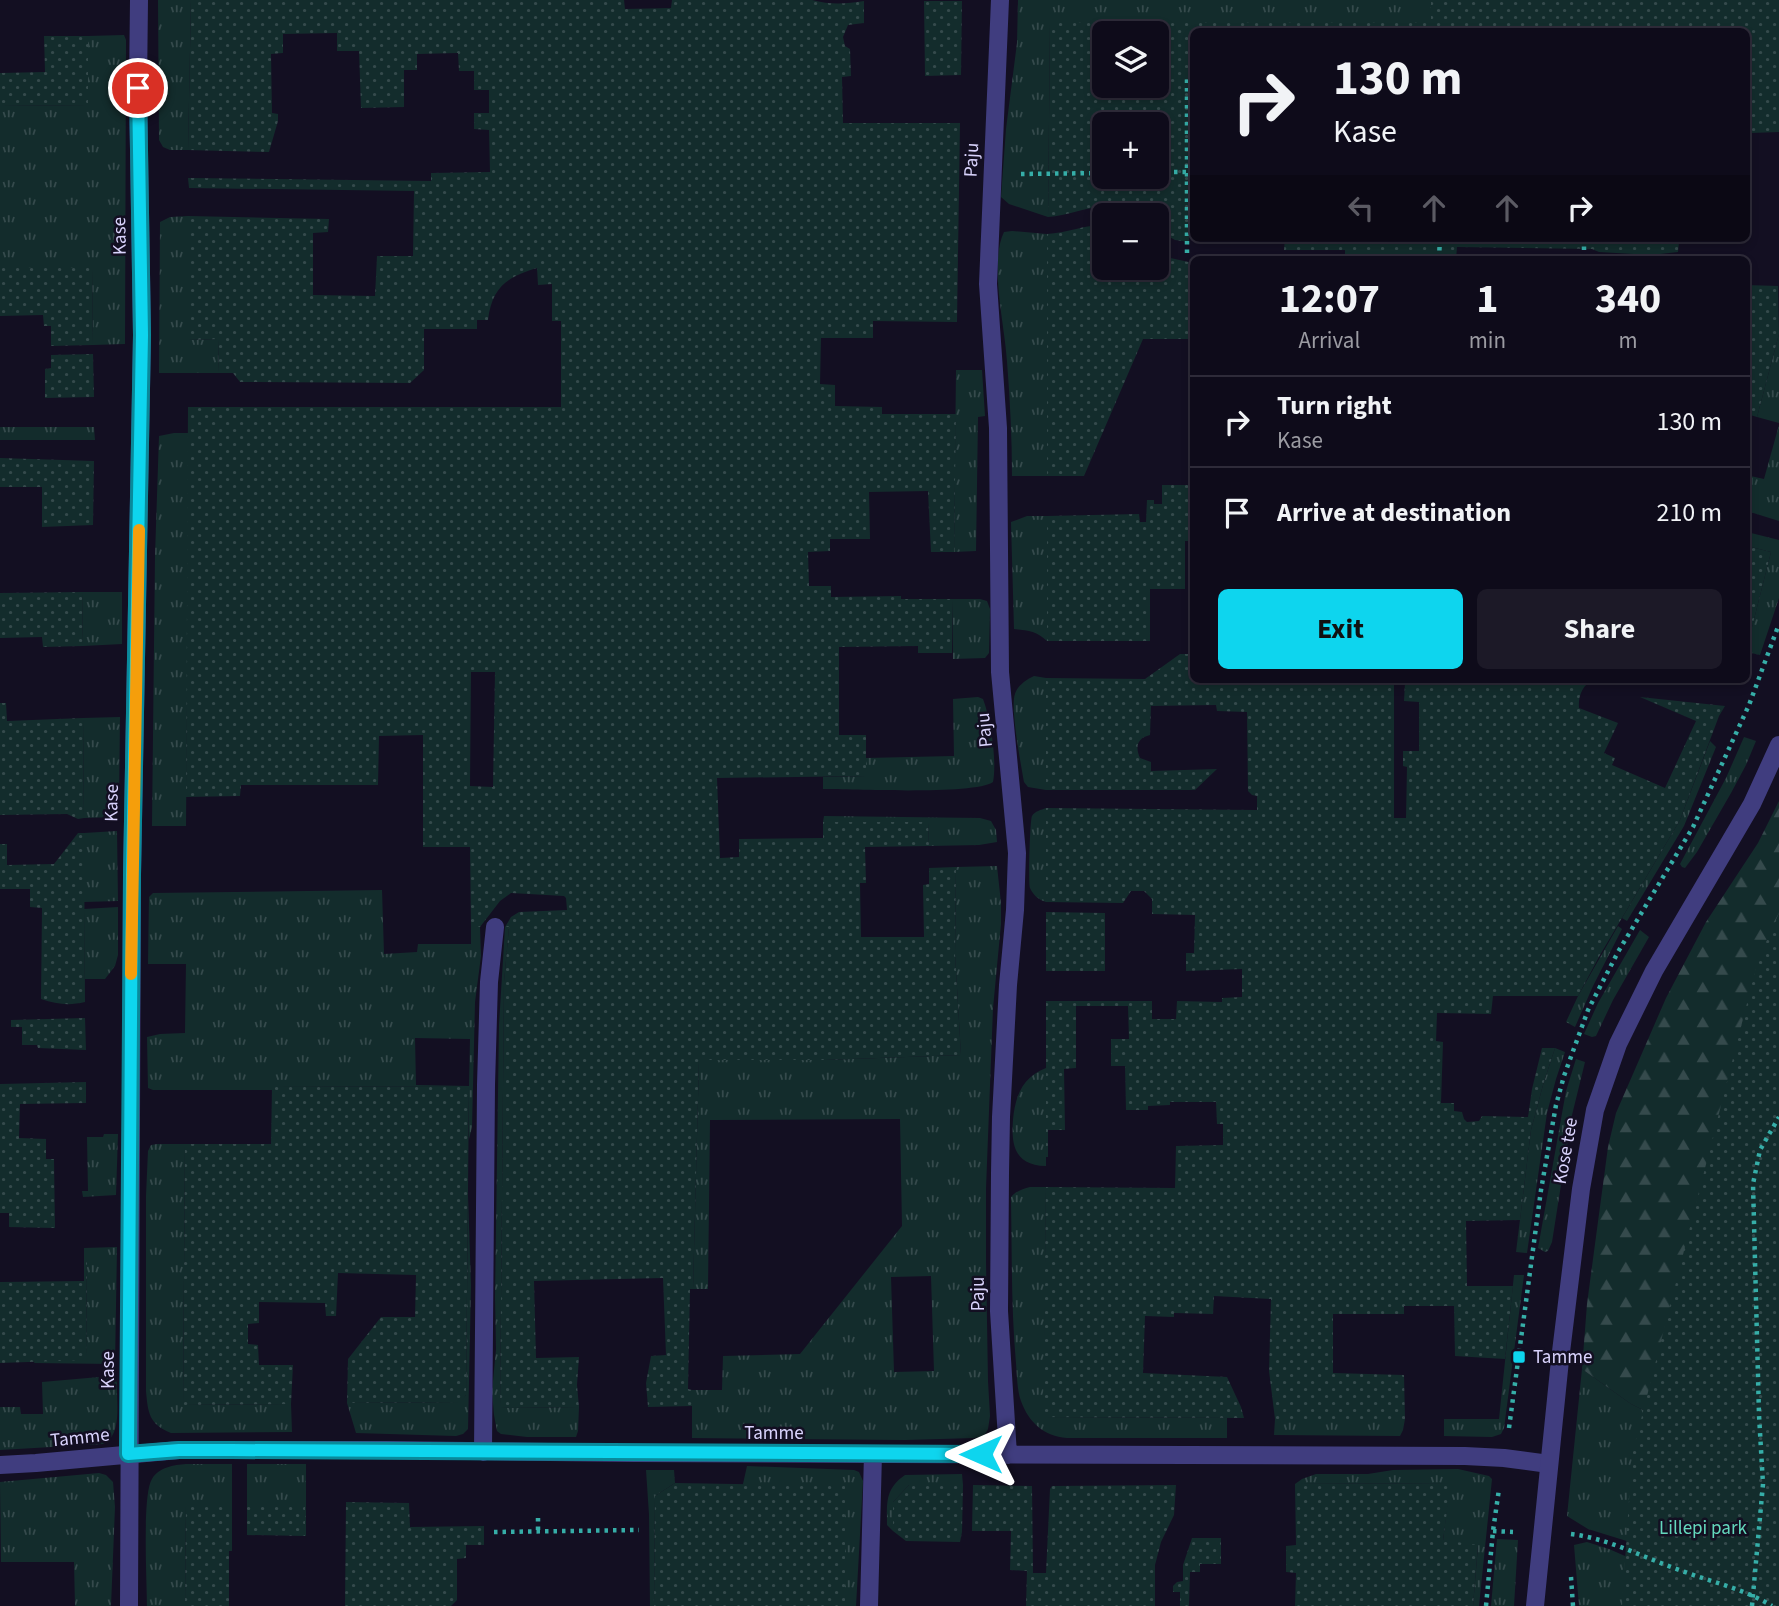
<!DOCTYPE html>
<html lang="en">
<head>
<meta charset="utf-8">
<style>
  body { margin:0; font-family:"Source Sans 3",sans-serif; background:#1c1927; color:#f1f3f6; height:100vh; display:flex; flex-direction:column; font-size:26px; white-space:nowrap }
  * { box-sizing:border-box; margin:0 }
  p { font-size:23px; color:#9b9ba2 }
  .icon { flex:none; width:38px; height:38px; fill:none; stroke:currentColor; stroke-width:2; stroke-linecap:round; stroke-linejoin:round }
  .map { position:relative; flex:1; overflow:hidden }
  .side { position:absolute; left:1190px; top:256px; width:560px; height:427px; display:flex; flex-direction:column; background:#0e0b1a; border-radius:10px; box-shadow:0 4px 10px #0003,0 0 0 2px #2e2b39 }
  .side>* { flex:none }
  .banner { position:absolute; left:1190px; top:28px; width:560px; height:214px; border-radius:10px; box-shadow:0 4px 10px #0003,0 0 0 2px #2e2b39; background:#0e0b1a; color:#f1f3f6; overflow:hidden }
  .tools { position:absolute; left:1092px; top:21px; display:grid; gap:14px }
  .tools a { display:grid; place-items:center; width:77px; height:77px; border-radius:10px; background:#0e0b1a; box-shadow:0 4px 10px #0003,0 0 0 2px #2e2b39; font-size:35px }
  .pin { position:absolute; display:grid; place-items:center; width:60px; height:60px; color:#fff; margin:-30px; border:4px solid #fff; border-radius:50%; box-shadow:0 2px 7px #0007 }
  .me { position:absolute; width:77px; margin:-38px; rotate:270deg; stroke-linejoin:round; filter:drop-shadow(0 0 5px #0008) }
  .turn { display:flex; align-items:center; gap:24px; height:147px; padding:0 28px; font-size:32px }
  .turn .icon { width:91px; height:91px; stroke-width:2.5 }
  .turn b { display:block; font-size:49px; line-height:60px }
  .lanes { display:flex; align-items:center; height:66px; padding:0 28px; background:#0003; justify-content:center; gap:35px; direction:ltr }
  .lanes .off { opacity:.35 }
  .eta { display:flex; justify-content:space-evenly; align-items:center; height:119px; text-align:center }
  .eta b { font-size:42px; font-weight:700; line-height:49px }
  .cta { display:flex; gap:14px; margin-top:auto; padding:14px 28px }
  .cta a { flex:1; height:80px; border-radius:10px; background:#0ed5ee; color:#111; font-size:28px; font-weight:700; line-height:80px; text-align:center }
  .cta a+a { background:#1c1927; color:#f1f3f6 }
  ul { padding:0; list-style:none }
  li { display:flex; align-items:center; gap:21px; height:91px; padding:0 28px; border-top:2px solid #2e2b39 }
  li div { flex:1 }
  li b { display:block; font-size:26px }
  li em { font-style:normal }
  .map>svg:first-child { display:block }
  .grass { fill:url(#grass-tufts); fill-rule:evenodd }
  .forest { fill:url(#forest-firs) }
  .park { fill:url(#park-dots); fill-rule:evenodd }
  .lines { fill:none; stroke-linecap:round; stroke-linejoin:round }
  .path { stroke:#36aea8; stroke-width:4.5; stroke-dasharray:3.5 5; stroke-linecap:butt }
  .minor { stroke:#403d7f; stroke-width:18 }
  .tertiary { stroke:#403d7f; stroke-width:18 }
  .route-casing { stroke:#098a9b; stroke-width:18 }
  .route { stroke:#0ed5ee; stroke-width:12 }
  .slow { stroke:#f59e0b; stroke-width:12 }
  .poi-dot { fill:#0ed5ee; stroke:#130f22; stroke-width:2.5 }
  .labels { text-anchor:middle; dominant-baseline:central; stroke-width:5; stroke-linejoin:round; paint-order:stroke }
  .street-label { font-size:19px; fill:#d9d3fc; stroke:#130f22 }
  .poi-label { font-size:19px; fill:#d9d3fc; stroke:#130f22; text-anchor:start }
  .park-label { font-size:19px; fill:#64d8bd; stroke:#130f22 }
</style>
</head>
<body>
<div class="map">
<svg width="1779" height="1606" viewBox="0 0 1779 1606">
  <defs>
    <pattern id="grass-tufts" width="24" height="20" patternUnits="userSpaceOnUse" patternTransform="scale(1.75)"><rect width="24" height="20" fill="#132c2c"/><path d="M3 7l-1-3M5 7V3M7 7l1-3M15 17l-1-3M17 17v-4M19 17l1-3" fill="none" stroke="#354a4c"/></pattern>
    <pattern id="forest-firs" width="22" height="20" patternUnits="userSpaceOnUse" patternTransform="scale(1.75)"><rect width="22" height="20" fill="#132c2c"/><path d="M5 1l3.5 6h-7zM16 11l3.5 6h-7z" fill="#354a4c"/></pattern>
    <pattern id="park-dots" width="8" height="8" patternUnits="userSpaceOnUse" patternTransform="scale(1.75)"><rect width="8" height="8" fill="#132c2c"/><path d="M2 2h.1M6 6h.1" fill="none" stroke="#354a4c" stroke-width="1.8" stroke-linecap="round"/></pattern>
  </defs>
  <rect width="100%" height="100%" fill="#130f22"/>
  <path class="grass" d="M 158,0 L 191,0 L 188,150 L 170,150 L 163,147 L 159,140 Z
    M 1018,0 L 1431,0 L 1431,23 L 1050,23 L 1048,217 L 1009,204 L 1001,197 L 1006,129 L 1017,43 Z
    M 124,35 L 126,40 L 125,344 L 93,345 L 92,268 L 0,268 L 0,106 L 88,105 L 88,36 Z
    M 188,216 L 188,340 L 218,339 L 219,373 L 159,373 L 160,222 L 170,217 Z
    M 1012,231 L 1047,234 L 1047,476 L 1012,476 C 1012,438 1010,400 1007,361 C 1005,326 989,263 1004,232 Z
    M 1779,334 L 1779,423 L 1757,417 Z
    M 956,370 L 982,370 L 985,416 L 978,417 L 976,551 L 954,552 Z
    M 1779,425 L 1779,521 L 1747,511 L 1746,475 L 1764,479 Z
    M 0,427 L 94,427 L 95,440 L 0,440 Z
    M 174,433 L 189,433 L 186,826 L 152,826 L 155,556 L 159,436 Z
    M 1027,516 L 1047,516 L 1047,641 C 1037,631 1028,630 1014,629 L 1011,522 Z
    M 1747,532 L 1779,540 L 1779,598 L 1760,655 L 1747,652 L 1747,647 L 1771,552 L 1747,546 Z
    M 82,592 L 122,592 L 122,644 L 83,646 Z
    M 953,599 L 980,599 L 987,601 L 990,609 L 989,653 L 985,658 L 953,659 Z
    M 1034,676 L 1046,678 L 1046,790 L 1028,787 L 1024,782 C 1021,765 1010,707 1015,694 C 1017,686 1027,679 1034,676 Z
    M 978,697 L 983,699 C 991,720 997,761 993,782 C 975,795 853,789 823,789 L 823,777 L 866,776 L 866,758 L 954,756 L 953,699 Z
    M 120,717 L 119,804 L 116,817 L 84,818 L 83,718 Z
    M 1744,737 L 1756,741 L 1746,765 L 1731,793 L 1697,852 L 1685,868 L 1682,867 L 1680,864 L 1726,778 Z
    M 1710,741 L 1716,747 L 1684,826 L 1627,921 L 1622,918 L 1680,820 Z
    M 1046,808 L 1046,902 C 1039,900 1033,895 1030,888 C 1028,885 1030,819 1032,816 C 1035,811 1041,810 1046,808 Z
    M 824,816 L 980,818 L 991,821 L 996,830 L 997,842 L 979,845 L 929,846 L 928,823 L 823,822 Z
    M 117,831 L 118,901 L 84,902 L 84,833 Z
    M 997,866 L 1001,903 L 1001,924 L 993,1008 L 986,1188 L 986,1262 L 988,1381 L 990,1416 L 988,1429 L 984,1436 L 974,1438 L 905,1440 L 692,1438 L 692,1390 L 722,1390 L 723,1356 L 800,1354 L 902,1226 L 900,1119 L 710,1120 L 708,1289 L 693,1289 L 699,1060 L 824,1060 L 961,1055 L 955,954 L 956,867 ZM 931,1276 L 934,1371 L 894,1372 L 891,1277 Z
    M 382,890 L 384,954 L 417,952 L 418,944 L 471,944 L 471,927 L 480,927 L 481,956 L 475,1002 L 472,1127 L 469,1139 L 469,1086 L 273,1087 L 272,1090 L 153,1090 L 148,1088 L 147,1037 L 160,1034 L 185,1033 L 186,964 L 148,964 L 149,897 L 153,893 ZM 415,1038 L 470,1039 L 469,1086 L 416,1085 Z
    M 118,907 L 118,955 L 115,966 L 105,979 L 85,979 L 84,909 Z
    M 1618,926 L 1622,929 L 1593,986 L 1575,1027 L 1566,1022 L 1578,996 Z
    M 505,927 L 509,927 L 504,982 L 500,1408 L 579,1407 L 578,1431 L 576,1437 L 527,1437 L 501,1434 L 497,1431 L 494,1415 L 492,1392 L 496,1349 L 495,1297 L 499,1025 Z
    M 1640,930 L 1649,937 L 1613,1000 L 1596,1036 L 1592,1037 L 1584,1034 L 1598,1003 Z
    M 1555,1048 L 1565,1052 L 1556,1079 L 1547,1113 L 1527,1253 L 1516,1252 L 1531,1130 L 1543,1085 Z
    M 1576,1059 L 1585,1062 L 1572,1115 L 1552,1242 L 1548,1251 L 1545,1252 L 1538,1248 L 1566,1091 Z
    M 1046,1068 L 1046,1166 C 1015,1165 1011,1146 1013,1120 C 1015,1097 1022,1077 1046,1068 Z
    M 104,1134 L 118,1134 L 116,1195 L 83,1197 L 82,1191 L 88,1191 L 87,1137 L 103,1137 Z
    M 157,1144 L 185,1144 L 183,1405 L 291,1404 L 292,1432 L 171,1433 C 149,1424 148,1413 146,1391 L 146,1196 L 148,1151 L 151,1145 Z
    M 1030,1187 L 1046,1187 L 1044,1417 L 1227,1418 L 1227,1438 L 1067,1438 C 1044,1436 1029,1423 1021,1401 C 1017,1390 1017,1375 1016,1363 C 1011,1308 1012,1253 1011,1197 C 1016,1191 1023,1189 1030,1187 Z
    M 468,1195 L 471,1286 L 468,1429 L 463,1434 L 456,1436 L 356,1433 L 347,1403 L 460,1402 L 466,1395 Z
    M 117,1247 L 115,1364 L 34,1363 L 35,1361 L 86,1359 L 87,1260 L 84,1260 L 84,1248 Z
    M 1514,1275 L 1524,1275 L 1504,1428 L 1501,1434 L 1492,1437 L 1444,1436 L 1444,1419 L 1499,1419 Z
    M 1582,1369 L 1631,1404 L 1676,1426 L 1646,1547 L 1588,1529 L 1567,1516 Z
    M 111,1376 L 115,1378 L 117,1383 C 116,1401 123,1435 103,1444 L 0,1450 L 0,1407 L 20,1407 L 21,1414 L 43,1414 L 42,1382 Z
    M 1275,1419 L 1405,1419 L 1403,1430 L 1400,1436 L 1274,1435 Z
    M 186,1464 L 232,1464 L 232,1505 L 186,1505 L 185,1606 L 147,1606 C 147,1582 142,1495 152,1479 C 159,1467 174,1465 186,1464 Z
    M 247,1464 L 306,1464 L 306,1536 L 305,1536 L 305,1505 L 247,1505 Z
    M 747,1466 L 854,1470 L 859,1472 L 863,1481 L 856,1606 L 845,1606 L 743,1484 Z
    M 1458,1469 L 1489,1476 L 1492,1479 L 1479,1606 L 1473,1606 L 1478,1546 L 1443,1541 L 1450,1483 L 1295,1484 L 1302,1479 L 1316,1474 L 1368,1474 L 1393,1470 Z
    M 646,1470 L 674,1470 L 675,1483 L 655,1496 L 654,1606 L 650,1606 L 649,1514 Z
    M 99,1473 L 106,1475 L 113,1482 L 115,1507 L 111,1606 L 75,1606 L 74,1562 L 1,1562 L 0,1482 Z
    M 962,1474 L 963,1485 L 909,1485 L 893,1502 L 893,1531 L 887,1525 C 887,1502 885,1489 905,1475 Z
    M 1497,1539 L 1518,1540 L 1514,1606 L 1491,1606 Z
    M 1587,1542 L 1609,1549 L 1739,1606 L 1579,1606 L 1574,1545 Z"/>
  <path class="forest" d="M 1779,801 L 1779,1441 L 1676,1426 L 1631,1404 L 1582,1369 L 1587,1304 L 1608,1147 L 1616,1113 L 1666,998 L 1706,922 L 1758,843 Z"/>
  <path class="park" d="M 191,0 L 624,0 L 625,9 L 671,8 L 672,0 L 812,0 C 830,5 846,4 864,1 L 864,23 L 848,25 L 843,37 L 845,46 L 850,49 L 851,76 L 842,77 L 843,123 L 960,123 L 957,322 L 873,321 L 873,338 L 821,338 L 820,384 L 835,385 L 835,406 L 882,407 L 882,414 L 956,414 L 954,552 L 931,552 L 928,491 L 869,492 L 870,539 L 830,539 L 830,551 L 808,552 L 809,586 L 831,586 L 831,597 L 901,596 L 901,599 L 953,599 L 952,653 L 918,653 L 918,646 L 839,647 L 839,735 L 866,735 L 866,776 L 717,778 L 720,858 L 739,857 L 739,839 L 823,838 L 823,822 L 928,822 L 929,846 L 865,847 L 866,883 L 860,883 L 861,937 L 924,937 L 923,885 L 929,884 L 929,868 L 956,867 L 955,954 L 961,1055 L 824,1060 L 699,1060 L 693,1289 L 690,1289 L 688,1389 L 692,1390 L 692,1406 L 648,1407 L 646,1383 L 651,1356 L 666,1355 L 663,1278 L 534,1281 L 536,1358 L 579,1357 L 577,1385 L 579,1407 L 500,1408 L 504,982 L 509,927 L 505,927 L 511,917 L 519,912 L 567,910 L 566,898 L 564,896 L 511,893 L 500,901 L 480,927 L 471,927 L 470,847 L 423,847 L 423,735 L 379,736 L 378,785 L 241,785 L 240,796 L 186,797 L 188,407 L 561,407 L 561,321 L 552,321 L 552,284 L 538,285 L 537,268 C 507,277 492,287 488,320 L 477,320 L 477,329 L 424,329 L 424,370 L 410,383 L 240,382 L 233,373 L 219,373 L 218,339 L 188,340 L 188,216 L 329,219 L 328,232 L 313,233 L 313,295 L 375,296 L 377,256 L 413,256 L 414,191 L 189,188 L 188,178 L 431,181 L 431,173 L 490,172 L 489,130 L 474,129 L 474,113 L 489,113 L 489,90 L 474,90 L 474,71 L 459,71 L 458,53 L 417,54 L 417,70 L 404,70 L 404,107 L 361,108 L 359,51 L 337,51 L 337,33 L 283,34 L 283,53 L 271,54 L 272,113 L 278,114 L 278,121 L 269,152 L 188,150 ZM 471,672 L 495,672 L 493,787 L 470,786 Z
    M 1431,0 L 1779,0 L 1779,132 L 1751,133 L 1751,175 L 1747,175 L 1746,32 L 1194,32 L 1193,85 L 1190,85 L 1189,242 L 1175,240 L 1157,230 L 1157,215 C 1150,215 1141,216 1134,215 C 1124,214 1114,207 1103,207 C 1084,207 1067,216 1048,217 L 1050,23 L 1431,23 ZM 1104,33 L 1157,33 L 1157,86 L 1104,86 ZM 1157,124 L 1157,177 L 1104,177 L 1104,124 Z
    M 924,1 L 962,1 L 961,75 L 925,76 Z
    M 44,36 L 88,36 L 88,105 L 0,106 L 0,73 L 45,72 Z
    M 1104,225 L 1104,268 L 1157,268 L 1157,252 L 1166,257 L 1193,263 L 1193,339 L 1143,339 L 1084,476 L 1047,476 L 1047,234 C 1066,233 1084,225 1104,225 Z
    M 1285,238 L 1705,238 L 1705,242 L 1679,242 L 1678,252 L 1651,255 L 1599,252 L 1592,249 L 1457,247 L 1456,259 L 1345,259 L 1345,250 L 1284,250 Z
    M 0,268 L 92,268 L 93,345 L 51,346 L 51,326 L 44,326 L 43,315 L 0,316 Z
    M 1746,285 L 1778,286 L 1779,334 L 1757,417 L 1747,414 Z
    M 93,354 L 94,397 L 45,398 L 45,369 L 51,368 L 51,355 Z
    M 0,458 L 94,461 L 93,525 L 42,527 L 42,487 L 0,487 Z
    M 1162,485 L 1193,485 L 1193,541 L 1185,541 L 1185,589 L 1150,589 L 1150,641 L 1047,641 L 1047,516 L 1139,514 L 1140,522 L 1146,522 L 1147,500 L 1154,500 L 1154,504 L 1162,504 Z
    M 1747,546 L 1771,552 L 1747,647 L 1746,546 Z
    M 82,592 L 83,646 L 43,647 L 42,637 L 0,638 L 0,593 Z
    M 1180,654 L 1193,654 L 1194,679 L 1617,679 C 1611,680 1600,678 1594,680 C 1582,684 1578,697 1579,708 L 1618,723 L 1604,753 L 1615,758 L 1612,765 L 1665,788 L 1696,721 L 1640,697 L 1725,706 L 1719,716 L 1680,820 L 1600,955 L 1578,996 L 1493,996 L 1491,1014 L 1437,1013 L 1436,1041 L 1443,1042 L 1441,1103 L 1454,1103 L 1454,1111 L 1462,1112 L 1464,1119 L 1467,1122 L 1479,1121 L 1482,1116 L 1528,1117 L 1532,1089 L 1542,1048 L 1555,1048 L 1543,1085 L 1531,1130 L 1520,1220 L 1466,1221 L 1467,1286 L 1513,1286 L 1505,1359 L 1455,1356 L 1454,1306 L 1404,1306 L 1404,1314 L 1333,1314 L 1333,1373 L 1404,1375 L 1405,1419 L 1275,1419 L 1269,1371 L 1271,1299 L 1214,1296 L 1213,1314 L 1174,1313 L 1174,1317 L 1145,1316 L 1143,1373 L 1227,1377 L 1241,1407 L 1244,1418 L 1043,1417 L 1046,1187 L 1175,1188 L 1176,1146 L 1223,1145 L 1223,1124 L 1217,1124 L 1216,1102 L 1170,1102 L 1170,1105 L 1148,1106 L 1148,1110 L 1126,1110 L 1125,1066 L 1111,1066 L 1111,1039 L 1129,1039 L 1128,1006 L 1076,1006 L 1076,1068 L 1064,1069 L 1065,1130 L 1048,1130 L 1048,1157 L 1046,1157 L 1046,1001 L 1152,1001 L 1152,1019 L 1176,1019 L 1177,1001 L 1222,1002 L 1222,998 L 1242,997 L 1242,969 L 1186,971 L 1186,953 L 1194,953 L 1195,915 L 1152,914 L 1152,899 L 1144,891 L 1131,891 L 1123,903 L 1046,902 L 1046,808 L 1257,810 L 1257,796 L 1252,795 L 1248,791 L 1247,712 L 1217,711 L 1216,705 L 1151,706 L 1150,735 C 1137,738 1135,747 1140,758 L 1151,762 L 1151,771 L 1217,769 L 1195,790 L 1046,790 L 1046,678 L 1145,679 ZM 1394,682 L 1405,683 L 1404,701 L 1419,702 L 1419,751 L 1403,751 L 1403,766 L 1407,767 L 1406,818 L 1394,818 Z
    M 0,703 L 6,703 L 7,721 L 83,718 L 84,818 L 78,819 L 67,814 L 0,815 Z
    M 78,833 L 84,833 L 85,1002 C 68,1006 57,1004 41,999 L 42,908 L 30,907 L 30,889 L 0,889 L 0,844 L 7,844 L 7,865 L 54,864 Z
    M 1046,912 L 1105,913 L 1105,971 L 1046,971 Z
    M 1779,913 L 1779,1606 L 1622,1606 L 1632,1455 L 1758,960 Z
    M 85,1018 L 86,1050 L 38,1048 L 37,1045 L 22,1045 L 22,1027 L 11,1027 L 11,1020 Z
    M 86,1082 L 86,1103 L 20,1104 L 19,1138 L 46,1139 L 46,1159 L 54,1159 L 55,1228 L 9,1227 L 9,1213 L 0,1213 L 0,1084 Z
    M 469,1086 L 466,1395 L 461,1402 L 347,1403 L 348,1359 L 381,1317 L 415,1317 L 416,1275 L 338,1273 L 336,1316 L 326,1316 L 325,1303 L 259,1302 L 259,1323 L 248,1324 L 248,1344 L 258,1345 L 259,1365 L 293,1365 L 291,1404 L 183,1405 L 185,1144 L 271,1144 L 272,1087 Z
    M 84,1260 L 87,1260 L 86,1360 L 0,1363 L 0,1282 L 84,1281 Z
    M 675,1483 L 845,1486 L 845,1606 L 654,1606 L 655,1496 Z
    M 1451,1483 L 1443,1540 L 1478,1545 L 1473,1606 L 1295,1606 L 1296,1573 L 1286,1572 L 1286,1546 L 1296,1545 L 1295,1484 Z
    M 909,1485 L 963,1485 L 962,1532 L 960,1542 L 906,1541 L 893,1531 L 893,1502 Z
    M 973,1485 L 1032,1486 L 1033,1573 L 1046,1573 L 1050,1489 L 1052,1486 L 1176,1485 L 1174,1515 L 1161,1542 L 1155,1565 L 1155,1606 L 1026,1606 L 1027,1571 L 1010,1570 L 1011,1531 L 972,1531 Z
    M 346,1502 L 409,1503 L 410,1527 L 484,1526 L 484,1545 L 466,1545 L 466,1558 L 457,1559 L 457,1600 L 451,1606 L 345,1606 Z
    M 186,1505 L 232,1505 L 232,1551 L 229,1551 L 229,1606 L 185,1606 Z
    M 247,1505 L 305,1505 L 305,1536 L 247,1535 Z
    M 1192,1538 L 1221,1538 L 1221,1564 L 1200,1564 L 1200,1572 L 1190,1572 L 1189,1606 L 1180,1606 L 1180,1592 L 1173,1592 L 1173,1586 L 1177,1582 L 1183,1581 L 1183,1565 Z"/>
  <g class="lines">
    <path class="path" d="M 1157,172 L 1187,172
      M 1021,174 L 1104,173
      M 1584,238 L 1584,259
      M 1187,253 L 1187,78 L 1194,78
      M 1439,259 L 1440,238
      M 1509,1428 L 1541,1190 L 1556,1105 L 1564,1076 L 1588,1010 L 1618,952 L 1693,827 L 1749,705 L 1779,624
      M 538,1518 L 538,1531
      M 1493,1531 L 1513,1532
      M 494,1532 L 639,1530
      M 1571,1534 C 1611,1539 1646,1559 1685,1572 C 1715,1583 1744,1589 1772,1606
      M 1571,1577 L 1573,1606
      M 1486,1606 L 1493,1531 L 1499,1489
      M 1752,1606 L 1763,1484 L 1759,1415 L 1753,1184 L 1760,1150 L 1779,1117"/>
    <path class="minor" d="M 1000,0 L 988,284 L 998,428 L 1000,672 L 1017,853 L 1015,910 L 1008,985 L 1001,1117 L 1000,1173 L 999,1311 L 1008,1455
      M 483,1452 L 486,1085 L 489,982 L 495,927
      M 0,1465 L 36,1463 L 179,1450 L 387,1450 L 633,1453 L 1465,1456 L 1504,1458 L 1549,1464
      M 129,1606 L 132,875 L 142,335 L 138,88 L 139,0
      M 869,1606 L 873,1454"/>
    <path class="tertiary" d="M 1535,1606 L 1560,1360 L 1581,1189 L 1595,1110 L 1618,1044 L 1654,971 L 1752,804 L 1779,745"/>
  </g>
  <g class="lines">
    <defs>
      <path id="route" d="M 138,88 L 142,335 L 132,875 L 128,1454 L 179,1450 L 231,1450 L 981,1454"/>
    </defs>
    <use href="#route" class="route-casing"/>
    <use href="#route" class="route"/>
    <path class="slow" d="M 131,974 L 139,530"/>
  </g>
  <rect class="poi-dot" x="1512" y="1350" width="14" height="14" rx="3.5"/>
  <g class="labels">
    <g class="street-label">
      <text transform="translate(972 160) rotate(-87)">Paju</text>
      <text transform="translate(120 236) rotate(-91)">Kase</text>
      <text transform="translate(985 730) rotate(-95)">Paju</text>
      <text transform="translate(112 803) rotate(-89)">Kase</text>
      <text transform="translate(1566 1151) rotate(-80)">Kose tee</text>
      <text transform="translate(978 1294) rotate(-90)">Paju</text>
      <text transform="translate(108 1370) rotate(-90)">Kase</text>
      <text x="774" y="1433">Tamme</text>
      <text transform="translate(80 1438) rotate(-6)">Tamme</text>
    </g>
    <g class="poi-label">
      <text x="1533" y="1357">Tamme</text>
    </g>
    <g class="park-label">
      <text x="1703" y="1528">Lillepi park</text>
    </g>
  </g>
</svg>
<div class="tools">
<a><svg class="icon" aria-label="layers" viewBox="0 0 24 24"><path d="M12 4l9 5-9 5-9-5zM3 14l9 5 9-5"/></svg></a>
<a>+</a>
<a>−</a>
</div>
<div class="pin" style="left:138px;top:88px;background:#d93025"><svg class="icon" aria-label="arrive" viewBox="0 0 24 24"><path d="M6 21V4h12l-3 4 3 4H6"/></svg></div>
<svg class="me" style="left:981px;top:1454px" viewBox="-20 -20 40 40"><path d="M0-17L14 15 0 8-14 15z" fill="#0ed5ee" stroke="#fff" stroke-width="4"/></svg>
<div class="banner">
<div class="turn"><svg class="icon" aria-label="right" viewBox="0 0 24 24"><path d="M7 20v-9h11M14 6l5 5-5 5"/></svg><div><b>130 m</b>Kase</div></div>
<div class="lanes"><svg class="icon off" aria-label="left" viewBox="0 0 24 24"><path d="M17 20v-9H6M10 6l-5 5 5 5"/></svg><svg class="icon off" aria-label="ahead" viewBox="0 0 24 24"><path d="M12 20V5M6 11l6-6 6 6"/></svg><svg class="icon off" aria-label="ahead" viewBox="0 0 24 24"><path d="M12 20V5M6 11l6-6 6 6"/></svg><svg class="icon" aria-label="right" viewBox="0 0 24 24"><path d="M7 20v-9h11M14 6l5 5-5 5"/></svg></div>
</div>
<section class="side">
<div class="eta">
<div><b>12:07</b><p>Arrival</p></div>
<div><b>1</b><p>min</p></div>
<div><b>340</b><p>m</p></div>
</div>
<ul>
<li><svg class="icon" aria-label="right" viewBox="0 0 24 24"><path d="M7 20v-9h11M14 6l5 5-5 5"/></svg><div><b>Turn right</b><p>Kase</p></div><em>130 m</em></li>
<li><svg class="icon" aria-label="arrive" viewBox="0 0 24 24"><path d="M6 21V4h12l-3 4 3 4H6"/></svg><div><b>Arrive at destination</b></div><em>210 m</em></li>
</ul>
<div class="cta"><a>Exit</a><a>Share</a></div>
</section>
</div>
</body>
</html>
